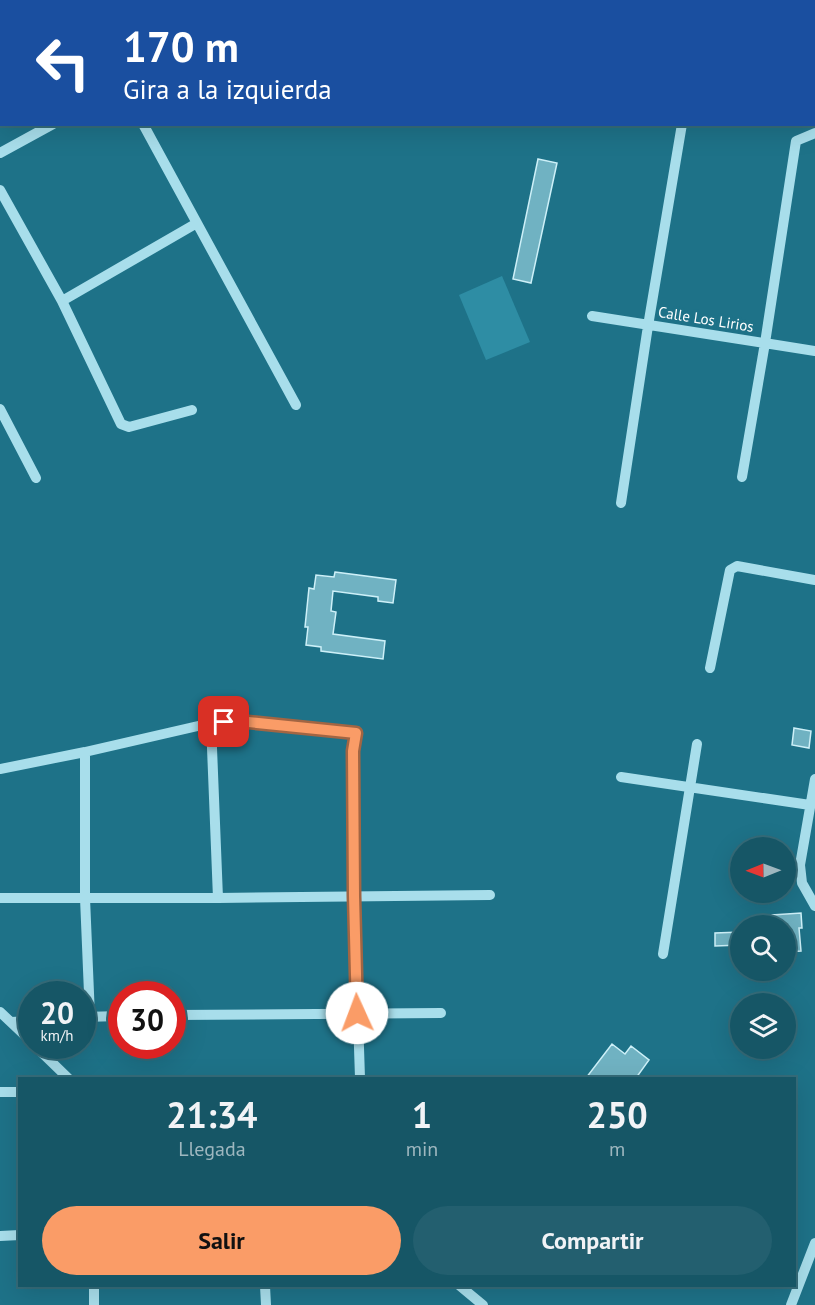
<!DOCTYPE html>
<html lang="es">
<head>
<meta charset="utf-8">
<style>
  body { margin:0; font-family:"PT Sans",sans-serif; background:#235f6f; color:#f1f3f6; height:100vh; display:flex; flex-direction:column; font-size:22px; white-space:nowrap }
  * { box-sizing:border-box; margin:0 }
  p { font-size:20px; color:#9eb7bf }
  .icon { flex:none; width:33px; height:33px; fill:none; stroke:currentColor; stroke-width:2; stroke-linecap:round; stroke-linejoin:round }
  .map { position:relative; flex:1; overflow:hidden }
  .panel { position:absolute; left:18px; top:1077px; width:778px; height:210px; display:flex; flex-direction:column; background:#165666; border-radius:0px; box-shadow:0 6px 24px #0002,0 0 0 2px #356c7a }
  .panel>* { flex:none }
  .banner { position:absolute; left:0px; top:0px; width:816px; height:126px; box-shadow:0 6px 24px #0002,0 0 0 2px #356c7a; background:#1a4fa0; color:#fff; overflow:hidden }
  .needle { width:39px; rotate:269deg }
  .controls { position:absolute; left:730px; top:837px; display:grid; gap:12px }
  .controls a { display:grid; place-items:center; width:66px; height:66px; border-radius:50%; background:#165666; box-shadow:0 6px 24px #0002,0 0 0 2px #356c7a; font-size:30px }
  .speed { position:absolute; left:18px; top:981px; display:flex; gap:12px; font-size:30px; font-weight:700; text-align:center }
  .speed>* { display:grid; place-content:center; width:78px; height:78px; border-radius:50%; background:#165666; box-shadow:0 6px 24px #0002,0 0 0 2px #356c7a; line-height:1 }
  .speed small { font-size:15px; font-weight:400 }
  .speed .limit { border:9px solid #d22; background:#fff; color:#111 }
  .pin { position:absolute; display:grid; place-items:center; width:51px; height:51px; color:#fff; margin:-26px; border-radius:12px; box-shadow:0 3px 9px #0006 }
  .me { position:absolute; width:66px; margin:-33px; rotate:358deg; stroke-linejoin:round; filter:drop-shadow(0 0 4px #0008) }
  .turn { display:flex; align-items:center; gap:21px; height:126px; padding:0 24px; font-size:27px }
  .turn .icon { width:78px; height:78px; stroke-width:2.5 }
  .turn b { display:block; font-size:42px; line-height:51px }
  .eta { display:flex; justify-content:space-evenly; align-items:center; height:102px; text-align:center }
  .eta b { font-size:36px; font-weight:700; line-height:42px }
  .action { display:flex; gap:12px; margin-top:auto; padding:12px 24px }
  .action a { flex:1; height:69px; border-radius:36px; background:#fa9c67; color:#111; font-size:24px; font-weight:700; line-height:69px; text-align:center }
  .action a+a { background:#235f6f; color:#f1f3f6 }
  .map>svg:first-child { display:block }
  .green { fill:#2e8da4 }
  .building { fill:#70b2c2; stroke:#cdf0f8; stroke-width:1.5 }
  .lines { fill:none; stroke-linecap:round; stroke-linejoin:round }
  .minor { stroke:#a8deeb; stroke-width:10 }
  .route-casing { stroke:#a26543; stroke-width:15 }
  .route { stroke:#fa9c67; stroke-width:10 }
  .labels { text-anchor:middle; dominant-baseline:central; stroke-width:6; stroke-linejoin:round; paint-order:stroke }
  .street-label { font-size:15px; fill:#fff; stroke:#1e7288 }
</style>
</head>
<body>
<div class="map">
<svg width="815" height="1305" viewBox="0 0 815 1305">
  <rect width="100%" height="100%" fill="#1e7288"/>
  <path class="green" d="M 502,276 L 530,342 L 486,360 L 459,295 Z"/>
  <path class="building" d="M 538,159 L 557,163 L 531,283 L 513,279 Z
    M 335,572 L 396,580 L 393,603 L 378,601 L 378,597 L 333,591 L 331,611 L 336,612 L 333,634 L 385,641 L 383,659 L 321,651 L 321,647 L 306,645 L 308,627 L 305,627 L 309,588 L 314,589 L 316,575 L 334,577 Z
    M 794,728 L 811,731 L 809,748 L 792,745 Z
    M 801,913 L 802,928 L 799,928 L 801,951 L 786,952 L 786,926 L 773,926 L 772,915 Z
    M 741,932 L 741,945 L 715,946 L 715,933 Z
    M 612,1044 L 625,1054 L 631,1046 L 649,1060 L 636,1078 L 586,1078 Z"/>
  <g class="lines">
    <path class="minor" d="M 22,0 L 22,2
      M 260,0 L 262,2
      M 794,0 L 795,2
      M 136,2 L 137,0
      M 274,2 L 275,0
      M 428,2 L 429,0
      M 814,65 L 815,67
      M 0,100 L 2,96
      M 143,124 L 296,405
      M 0,153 L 53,124
      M 0,190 L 62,301 L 121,424 L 129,427 L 192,410
      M 62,301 L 197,223
      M 592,316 L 815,351
      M 0,409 L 36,478
      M 742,477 L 765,343 L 796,141 L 815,133
      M 621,503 L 648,326 L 682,124
      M 710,668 L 730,570 L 737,566 L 815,580
      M 211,723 L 218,898
      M 85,752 L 85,898 L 90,1017
      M 0,769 L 85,752 L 211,723 L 238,721 L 355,733 L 353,751 L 354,896 L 360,1078
      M 621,777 L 810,805
      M 815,779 L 800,865 L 802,883 L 815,906
      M 0,898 L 218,898 L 490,895
      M 663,954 L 697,744
      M 0,1012 L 32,1042
      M 172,1015 L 441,1013
      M 82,1017 L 122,1016
      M 11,1022 L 32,1021
      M 35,1046 L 68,1078
      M 0,1092 L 20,1092
      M 0,1236 L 20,1235
      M 94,1286 L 94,1305
      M 265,1286 L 266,1305
      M 460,1286 L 483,1305
      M 791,1305 L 815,1243"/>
  </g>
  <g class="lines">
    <defs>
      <path id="route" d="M 224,722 L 238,721 L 356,733 L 353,751 L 354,896 L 357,1013"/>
    </defs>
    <use href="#route" class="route-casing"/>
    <use href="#route" class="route"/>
  </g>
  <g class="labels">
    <g class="street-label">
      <text transform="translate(706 319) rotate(9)">Calle Los Lirios</text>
    </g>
  </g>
</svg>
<div class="controls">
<a><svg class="needle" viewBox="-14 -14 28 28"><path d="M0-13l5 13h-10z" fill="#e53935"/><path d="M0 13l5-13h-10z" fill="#9eb7bf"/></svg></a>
<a><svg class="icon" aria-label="search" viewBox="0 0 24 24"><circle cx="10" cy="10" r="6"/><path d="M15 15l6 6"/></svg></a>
<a><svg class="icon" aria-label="layers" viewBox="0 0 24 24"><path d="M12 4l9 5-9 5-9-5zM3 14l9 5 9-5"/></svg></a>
</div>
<div class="speed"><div>20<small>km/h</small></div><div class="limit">30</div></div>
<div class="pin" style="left:224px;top:722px;background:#d93025"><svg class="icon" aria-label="arrive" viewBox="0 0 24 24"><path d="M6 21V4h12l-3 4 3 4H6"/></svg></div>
<svg class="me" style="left:357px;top:1013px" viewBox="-20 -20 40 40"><circle r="19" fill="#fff"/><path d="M0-13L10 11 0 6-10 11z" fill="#fa9c67"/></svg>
<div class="banner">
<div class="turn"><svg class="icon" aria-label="left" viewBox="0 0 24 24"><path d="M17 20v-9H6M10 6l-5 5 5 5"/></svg><div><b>170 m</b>Gira a la izquierda</div></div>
</div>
<section class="panel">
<div class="eta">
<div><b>21:34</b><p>Llegada</p></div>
<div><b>1</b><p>min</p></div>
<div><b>250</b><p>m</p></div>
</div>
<div class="action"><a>Salir</a><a>Compartir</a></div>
</section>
</div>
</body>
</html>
